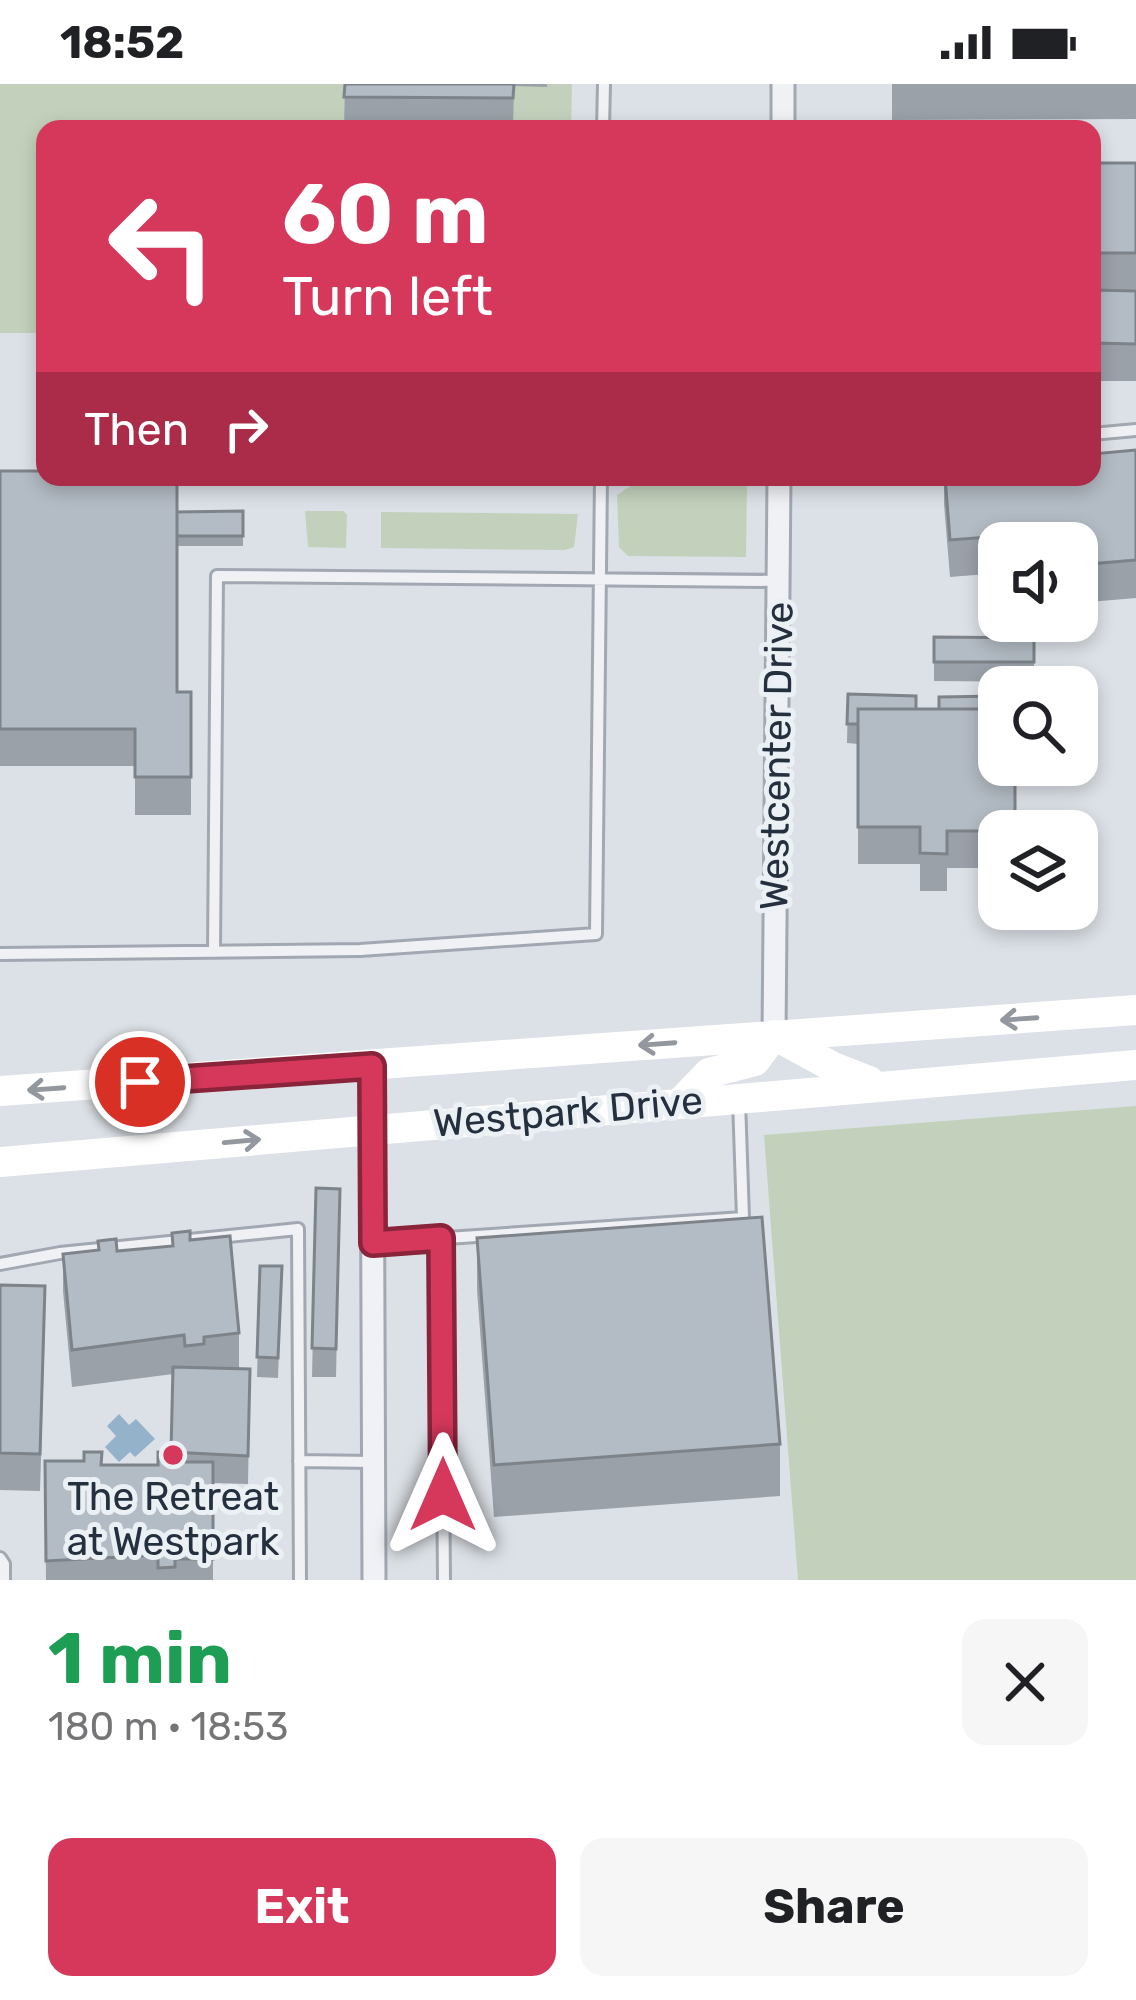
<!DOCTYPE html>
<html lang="en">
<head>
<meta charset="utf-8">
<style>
  body { margin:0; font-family:Rubik,sans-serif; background:#f6f6f6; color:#202124; height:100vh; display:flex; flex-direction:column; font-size:45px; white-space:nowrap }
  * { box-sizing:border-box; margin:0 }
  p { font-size:39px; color:#757577 }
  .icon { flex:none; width:66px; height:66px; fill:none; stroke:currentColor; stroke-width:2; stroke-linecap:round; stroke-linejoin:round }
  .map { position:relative; height:1496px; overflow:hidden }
  .details { display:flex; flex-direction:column; background:#fff; flex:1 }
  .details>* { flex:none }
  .top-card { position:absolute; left:36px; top:36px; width:1065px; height:366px; border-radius:24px; box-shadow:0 6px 18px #0003; background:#d5385b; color:#fff; overflow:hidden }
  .controls { position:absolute; left:978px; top:438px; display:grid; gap:24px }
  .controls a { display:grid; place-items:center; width:120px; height:120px; border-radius:24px; background:#fff; box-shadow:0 6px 18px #0003; font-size:60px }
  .pin { position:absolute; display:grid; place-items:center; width:102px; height:102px; color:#fff; margin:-51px; border:6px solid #fff; border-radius:50%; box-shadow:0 3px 12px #0007 }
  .me { position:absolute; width:132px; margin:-66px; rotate:0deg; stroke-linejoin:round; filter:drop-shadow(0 0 9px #0008) }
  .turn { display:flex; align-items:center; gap:42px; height:252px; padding:0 48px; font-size:54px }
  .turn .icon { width:156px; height:156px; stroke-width:2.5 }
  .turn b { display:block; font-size:84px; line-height:102px }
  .then { display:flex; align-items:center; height:114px; padding:0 48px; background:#0003; gap:24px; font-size:45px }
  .round { display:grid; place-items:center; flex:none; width:126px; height:126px; border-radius:24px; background:#f6f6f6 }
  .head { display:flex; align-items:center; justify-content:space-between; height:204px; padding:0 48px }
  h1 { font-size:72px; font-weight:700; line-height:90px; color:#1e9e55 }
  .button { display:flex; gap:24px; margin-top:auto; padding:24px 48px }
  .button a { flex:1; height:138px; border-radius:24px; background:#d5385b; color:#fff; font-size:48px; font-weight:700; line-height:138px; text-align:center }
  .button a+a { background:#f6f6f6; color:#202124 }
  .status { display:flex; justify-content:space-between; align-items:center; height:84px; padding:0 60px; background:#fff; direction:ltr }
  .status svg { height:33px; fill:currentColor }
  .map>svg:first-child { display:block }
  .green { fill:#c3d1bc }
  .water { fill:#94b2ca }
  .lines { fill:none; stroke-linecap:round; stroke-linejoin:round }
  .lane-casing { stroke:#a1a8b1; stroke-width:16 }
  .street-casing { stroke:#a1a8b1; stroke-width:27 }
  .lane { stroke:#eff1f5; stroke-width:10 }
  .street { stroke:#eff1f5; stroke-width:21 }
  .secondary { stroke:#fff; stroke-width:30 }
  .wall { fill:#9aa1a9 }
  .building { fill:#b3bbc4; stroke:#7d8389; stroke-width:3 }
  .oneway { stroke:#92989e }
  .route-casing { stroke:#8a243b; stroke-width:30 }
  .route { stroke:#d5385b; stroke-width:21 }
  .poi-dot { fill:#d5385b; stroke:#ebf0f5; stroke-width:4.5 }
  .labels { text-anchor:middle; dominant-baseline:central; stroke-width:10; stroke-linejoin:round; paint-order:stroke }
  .street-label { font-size:39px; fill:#25303e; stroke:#ebf0f5 }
  .poi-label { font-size:39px; fill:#25303e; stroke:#ebf0f5 }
</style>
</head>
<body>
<div class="status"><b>18:52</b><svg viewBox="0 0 49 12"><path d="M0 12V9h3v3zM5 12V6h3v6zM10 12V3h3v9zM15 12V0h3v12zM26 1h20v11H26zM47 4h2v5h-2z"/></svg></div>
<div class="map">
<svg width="1136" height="1496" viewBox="0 0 1136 1496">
  <rect width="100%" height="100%" fill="#dce1e7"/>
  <path class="green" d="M 0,0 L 572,0 L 571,45 L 45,45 L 45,249 L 0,249 Z
    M 638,397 L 747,400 L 746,473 L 628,472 L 619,463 L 617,411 Z
    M 305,427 L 343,427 L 347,431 L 346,464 L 308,463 Z
    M 381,428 L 578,430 L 574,463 L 565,466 L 381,464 Z
    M 1136,1022 L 1136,1496 L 798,1496 L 764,1051 Z"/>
  <path class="water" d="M 119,1330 L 129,1341 L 136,1335 L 155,1355 L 135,1373 L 130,1368 L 119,1378 L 105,1363 L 116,1352 L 107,1342 Z"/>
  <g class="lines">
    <defs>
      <path id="lane" d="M 603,45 L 604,0
        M 1092,350 L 1136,346
        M 214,868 L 217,492 L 778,497
        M 0,870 L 360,866 L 596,850 L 601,393
        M 441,1154 L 444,1496
        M 373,1159 L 743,1134 L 739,1016
        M 0,1180 L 60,1169 L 298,1145 L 300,1496
        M 299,1377 L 374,1378
        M 0,1474 L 4,1480 L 4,1496"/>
      <path id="street" d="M 783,45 L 783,0
        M 774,951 L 779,393
        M 372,982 L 374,1496"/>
    </defs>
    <use href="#lane" class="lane-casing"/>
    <use href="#street" class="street-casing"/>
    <use href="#lane" class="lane"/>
    <use href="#street" class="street"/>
    <path class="secondary" d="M 774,951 L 833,983 L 869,997
      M 0,1007 L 1136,926
      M 681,1018 L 709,989 L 755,977 L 774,951
      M 0,1078 L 1136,981"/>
  </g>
  <path class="wall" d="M 345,0 L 547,0 L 547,3 L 514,2 L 513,45 L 344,45 Z
    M 863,0 L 1136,0 L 1136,35 L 892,36 L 892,0 Z
    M 1092,79 L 1136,79 L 1136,297 L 1092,297 Z
    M 1136,366 L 1136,514 L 1077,519 L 1077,459 L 999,459 L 999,489 L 950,493 L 944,420 L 944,393 Z
    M 0,387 L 45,393 L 177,428 L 243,427 L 243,462 L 177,462 L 177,608 L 191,608 L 191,731 L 135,731 L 135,682 L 0,682 Z
    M 934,553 L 1034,554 L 1034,598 L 934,597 Z
    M 848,610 L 916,625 L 999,747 L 999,784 L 947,784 L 947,807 L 920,807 L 920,780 L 858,780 L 858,660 L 847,659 Z
    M 316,1104 L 340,1105 L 336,1293 L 312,1293 Z
    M 172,1149 L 190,1156 L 239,1249 L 239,1285 L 250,1285 L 248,1400 L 213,1399 L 213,1496 L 46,1496 L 45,1377 L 101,1381 L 158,1381 L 171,1368 L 173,1290 L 72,1303 L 63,1207 L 63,1170 L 98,1166 L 98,1157 L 117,1167 L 172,1162 Z
    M 477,1154 L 780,1360 L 780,1412 L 494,1433 L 477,1206 Z
    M 260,1182 L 282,1182 L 278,1294 L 257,1293 Z
    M 0,1201 L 45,1239 L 40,1407 L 0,1406 Z"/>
  <path class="building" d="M 345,0 L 514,0 L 513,14 L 344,13 Z
    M 1092,79 L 1136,79 L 1136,169 L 1092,169 Z
    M 1092,206 L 1136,207 L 1136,260 L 1092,259 Z
    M 45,309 L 45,387 L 44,387 Z
    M 1136,366 L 1136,476 L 1077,481 L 1077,459 L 1040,459 L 1039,449 L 950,456 L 945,393 L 1092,393 L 1092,370 Z
    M 0,387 L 45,387 L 45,393 L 177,393 L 177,608 L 191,608 L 191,693 L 135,693 L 135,645 L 0,645 Z
    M 243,427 L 243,452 L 177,452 L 177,428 Z
    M 934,553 L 1034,554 L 1034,578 L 934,578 Z
    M 848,610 L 916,612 L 916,625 L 858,625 L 858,640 L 847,640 Z
    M 999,612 L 999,625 L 939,625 L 939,613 Z
    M 858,625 L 999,625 L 999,681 L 1015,681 L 1015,747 L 947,747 L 947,770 L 920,769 L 920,743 L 858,743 Z
    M 316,1104 L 340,1105 L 336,1265 L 312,1264 Z
    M 762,1133 L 780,1360 L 494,1381 L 477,1154 Z
    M 190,1147 L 190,1156 L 230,1152 L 239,1249 L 204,1253 L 204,1260 L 185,1262 L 184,1251 L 72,1266 L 63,1170 L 99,1166 L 98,1157 L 116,1155 L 117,1167 L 173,1162 L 172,1149 Z
    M 260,1182 L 282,1182 L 278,1274 L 257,1273 Z
    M 0,1201 L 45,1202 L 40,1370 L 0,1369 Z
    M 173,1283 L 250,1285 L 248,1372 L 171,1368 Z
    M 84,1368 L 102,1368 L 101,1381 L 158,1381 L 158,1368 L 175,1369 L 175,1378 L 213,1378 L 213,1475 L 175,1475 L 175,1483 L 158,1484 L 158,1471 L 46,1477 L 45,1377 L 84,1377 Z"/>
  <defs><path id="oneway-shaft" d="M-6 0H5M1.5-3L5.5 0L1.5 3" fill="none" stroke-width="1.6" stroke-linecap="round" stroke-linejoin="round" transform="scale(3)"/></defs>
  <g class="oneway">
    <use href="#oneway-shaft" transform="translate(1019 935) rotate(176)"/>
    <use href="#oneway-shaft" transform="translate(657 960) rotate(176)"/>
    <use href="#oneway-shaft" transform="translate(46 1005) rotate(176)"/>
    <use href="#oneway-shaft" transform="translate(242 1057) rotate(-5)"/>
  </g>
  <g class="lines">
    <defs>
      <path id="route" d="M 140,998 L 372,982 L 373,1159 L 441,1154 L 443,1411"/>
    </defs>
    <use href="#route" class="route-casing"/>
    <use href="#route" class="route"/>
  </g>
  <circle class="poi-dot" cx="173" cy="1371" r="12"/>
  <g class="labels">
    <g class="street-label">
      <text transform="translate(777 672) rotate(-89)">Westcenter Drive</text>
      <text transform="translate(568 1028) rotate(-5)">Westpark Drive</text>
    </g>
    <g class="poi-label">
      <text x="173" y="1413">The Retreat<tspan x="173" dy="45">at Westpark</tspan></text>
    </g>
  </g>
</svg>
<div class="controls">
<a><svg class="icon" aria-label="sound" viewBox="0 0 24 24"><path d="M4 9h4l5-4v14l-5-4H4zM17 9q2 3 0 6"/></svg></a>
<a><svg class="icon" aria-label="search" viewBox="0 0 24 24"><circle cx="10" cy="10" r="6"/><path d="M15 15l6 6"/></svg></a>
<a><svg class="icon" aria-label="layers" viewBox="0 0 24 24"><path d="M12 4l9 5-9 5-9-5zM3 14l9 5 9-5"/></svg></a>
</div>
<div class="pin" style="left:140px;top:998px;background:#d93025"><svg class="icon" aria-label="arrive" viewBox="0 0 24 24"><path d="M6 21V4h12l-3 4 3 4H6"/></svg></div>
<svg class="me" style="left:443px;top:1411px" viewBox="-20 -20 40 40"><path d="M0-17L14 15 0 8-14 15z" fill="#d5385b" stroke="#fff" stroke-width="4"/></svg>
<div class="top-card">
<div class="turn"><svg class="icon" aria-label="left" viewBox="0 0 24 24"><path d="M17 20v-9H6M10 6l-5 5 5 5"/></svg><div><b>60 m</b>Turn left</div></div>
<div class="then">Then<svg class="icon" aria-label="right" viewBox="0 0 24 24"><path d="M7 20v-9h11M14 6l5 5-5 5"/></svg></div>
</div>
</div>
<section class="details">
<div class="head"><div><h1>1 min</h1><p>180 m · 18:53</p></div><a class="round"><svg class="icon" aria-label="close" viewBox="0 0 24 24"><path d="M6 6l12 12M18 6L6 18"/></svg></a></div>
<div class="button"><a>Exit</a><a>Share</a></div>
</section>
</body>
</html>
